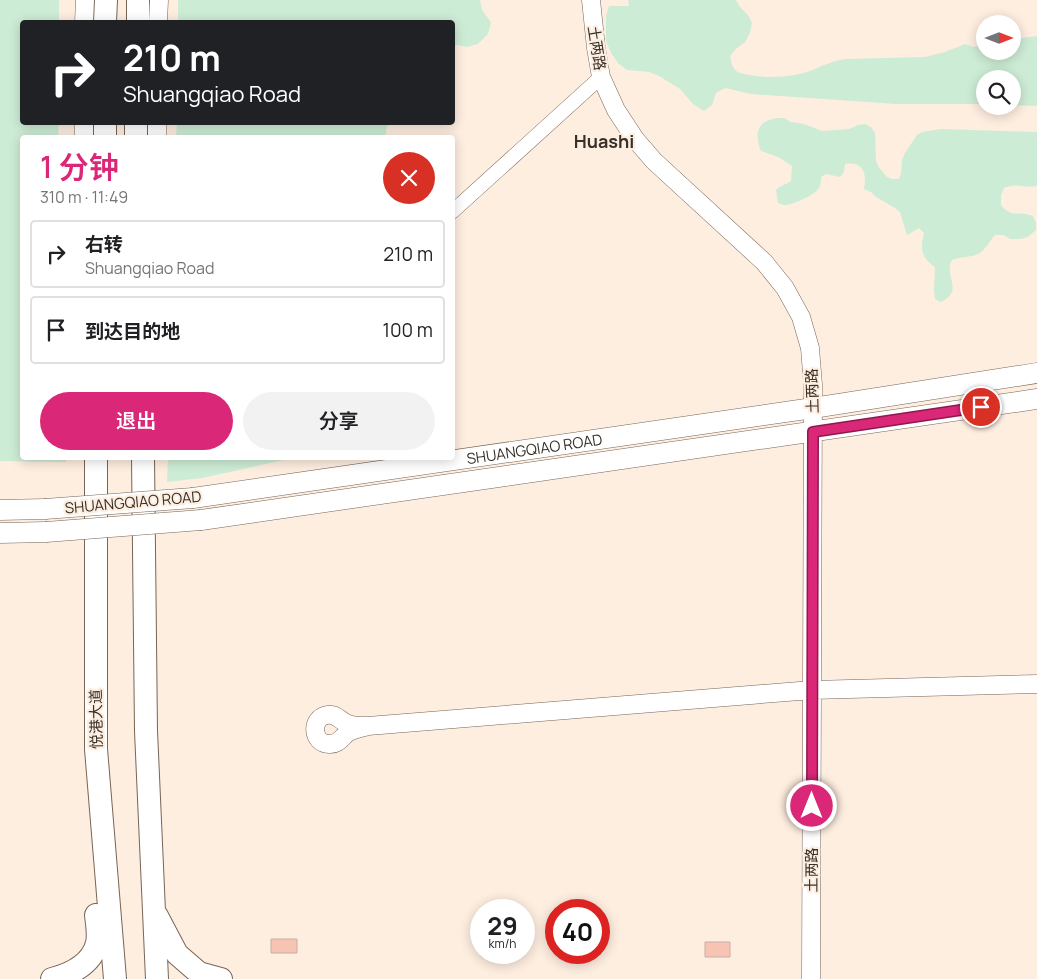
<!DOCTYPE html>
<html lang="zh">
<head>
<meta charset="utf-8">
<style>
  body { margin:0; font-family:Manrope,"Noto Sans SC",sans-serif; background:#f2f2f2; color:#202124; height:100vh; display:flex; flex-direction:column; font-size:19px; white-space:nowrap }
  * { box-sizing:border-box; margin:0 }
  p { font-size:16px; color:#757577 }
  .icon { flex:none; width:28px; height:28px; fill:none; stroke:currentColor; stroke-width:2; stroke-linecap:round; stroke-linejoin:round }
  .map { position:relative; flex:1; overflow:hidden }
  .drawer { position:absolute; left:20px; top:135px; width:435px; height:325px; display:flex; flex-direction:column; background:#fff; border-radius:5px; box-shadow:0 2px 12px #0003 }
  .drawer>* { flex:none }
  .banner { position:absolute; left:20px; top:20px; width:435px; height:105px; border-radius:5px; box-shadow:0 2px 12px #0003; background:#202124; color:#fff; overflow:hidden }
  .needle { width:32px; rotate:90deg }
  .tools { position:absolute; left:976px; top:15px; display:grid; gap:10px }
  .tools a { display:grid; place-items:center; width:45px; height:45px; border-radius:50%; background:#fff; box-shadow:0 2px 12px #0003; font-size:25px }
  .speed { position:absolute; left:470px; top:899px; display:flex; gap:10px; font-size:25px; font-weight:700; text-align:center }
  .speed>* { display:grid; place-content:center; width:65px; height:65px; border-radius:50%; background:#fff; box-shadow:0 2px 12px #0003; line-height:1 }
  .speed small { font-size:12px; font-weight:400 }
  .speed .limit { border:8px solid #d22; background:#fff; color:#111 }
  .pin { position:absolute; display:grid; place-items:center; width:42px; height:42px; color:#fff; margin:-21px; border:2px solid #fff; border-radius:50%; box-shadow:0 1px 5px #0007 }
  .me { position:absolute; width:55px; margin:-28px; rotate:0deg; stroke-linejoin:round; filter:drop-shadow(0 0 4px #0008) }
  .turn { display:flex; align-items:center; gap:18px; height:105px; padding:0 20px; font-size:22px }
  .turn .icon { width:65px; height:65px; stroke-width:2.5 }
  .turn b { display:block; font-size:35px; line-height:42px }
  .round { display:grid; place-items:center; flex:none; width:52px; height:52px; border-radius:26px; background:#f2f2f2 }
  .overview { display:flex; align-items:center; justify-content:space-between; height:85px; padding:0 20px }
  h1 { font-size:30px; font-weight:600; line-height:38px; color:#db2777 }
  .cta { display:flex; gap:10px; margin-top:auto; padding:10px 20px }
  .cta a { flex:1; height:58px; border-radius:30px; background:#db2777; color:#fff; font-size:20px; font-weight:600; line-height:58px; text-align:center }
  .cta a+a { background:#f2f2f2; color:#202124 }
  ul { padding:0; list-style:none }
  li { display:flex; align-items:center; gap:15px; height:68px; margin:0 10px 8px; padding:0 10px; border:2px solid #e0e0e0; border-radius:5px }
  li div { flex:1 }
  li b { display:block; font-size:19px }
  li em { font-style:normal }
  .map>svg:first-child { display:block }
  .green { fill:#cdecd5 }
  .building { fill:#f7c4b3; stroke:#c7aea5 }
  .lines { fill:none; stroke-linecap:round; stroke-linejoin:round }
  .minor-casing { stroke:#776556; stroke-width:15 }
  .tertiary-casing { stroke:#776556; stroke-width:19 }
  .secondary-casing { stroke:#776556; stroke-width:21 }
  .primary-casing { stroke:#776556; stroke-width:24 }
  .minor { stroke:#fff; stroke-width:14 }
  .tertiary { stroke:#fff; stroke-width:18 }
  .secondary { stroke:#fff; stroke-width:20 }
  .primary { stroke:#fff; stroke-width:22 }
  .secondary-bridge-casing { stroke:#776556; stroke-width:21; stroke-linecap:butt }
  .secondary-bridge { stroke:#fff; stroke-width:20 }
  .route-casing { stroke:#8e194d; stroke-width:12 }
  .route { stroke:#db2777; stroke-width:9 }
  .labels { text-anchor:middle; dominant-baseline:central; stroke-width:4.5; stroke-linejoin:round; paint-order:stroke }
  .street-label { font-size:15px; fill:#373029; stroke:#feeee0 }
  .quarter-label { font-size:18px; font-weight:bold; fill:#373029; stroke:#feeee0 }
</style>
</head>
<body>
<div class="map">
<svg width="1037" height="979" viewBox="0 0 1037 979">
  <rect width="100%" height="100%" fill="#feeee0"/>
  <path class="green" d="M 0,0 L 59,0 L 59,22 L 22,22 L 22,122 L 59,123 L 58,137 L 22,138 L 22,458 L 66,458 L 66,462 L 0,461 Z
    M 178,0 L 480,0 L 482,10 L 491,22 L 488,34 L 478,44 L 467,47 L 457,45 L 453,46 L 452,22 L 178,22 Z
    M 628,0 L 736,0 L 740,7 L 748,15 L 752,23 L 750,33 L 745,42 L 737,48 L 730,56 C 731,59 731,64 733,67 C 736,73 743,74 750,75 C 769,79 797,77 815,69 C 826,64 834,61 845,59 L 925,57 L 945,52 L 965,44 L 973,47 L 985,44 L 985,51 L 1012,51 L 1013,39 L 1037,36 L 1037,106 L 1013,105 L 1012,79 L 985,79 L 985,104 L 896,104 L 751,94 L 725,88 L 716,93 L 712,105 L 704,111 L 693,104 L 680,89 L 659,76 L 649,72 L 627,70 L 618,63 L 611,53 L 606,41 L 606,16 L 609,6 L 629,6 Z
    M 778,118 L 784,118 L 791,122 L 804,124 L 822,131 L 849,129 L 858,125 L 865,124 L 871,127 L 875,133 L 876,161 L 878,166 L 887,177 L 892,179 L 899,179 L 901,173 L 902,160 L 905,153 L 917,135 L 922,132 L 941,129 L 1037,132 L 1037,186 C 1026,189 1018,182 1004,188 L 1001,195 L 1001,205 C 1012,219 1019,210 1033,216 L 1036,223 L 1036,230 L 1028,237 L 1020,239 L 1010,239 L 1004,235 L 995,235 C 990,240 987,248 981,252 C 973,258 962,256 952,260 C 943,277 965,290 941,302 L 935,299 L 934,291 L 935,267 C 928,263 921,254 922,246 C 922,242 923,237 924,233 L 919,228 L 907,235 L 900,212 L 895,208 L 876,197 L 871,192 L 864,189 C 867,175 864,161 845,164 L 844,172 L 840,177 L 826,174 L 821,177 C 821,181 821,186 818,189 C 815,195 792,205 786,205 C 782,205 781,204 778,203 L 776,190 C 781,185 785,185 791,181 L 792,166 L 778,157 L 761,151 C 754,133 757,121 778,118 Z
    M 177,123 L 177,122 L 388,123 L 386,131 L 386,138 L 176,137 Z
    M 168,458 L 293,458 L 202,478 L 167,482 Z"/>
  <path class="building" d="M 271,939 L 297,939 L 297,953 L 271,953 Z
    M 705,942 L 730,942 L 730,957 L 705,957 Z"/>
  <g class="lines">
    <defs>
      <path id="minor" d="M 452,212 L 601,77"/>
      <path id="tertiary" d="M 591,0 L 596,48 L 601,77 L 616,110 L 635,139 L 654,161 L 764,262 L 785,288 L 801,317 L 810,348 L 813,385 L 811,979
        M 84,22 L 85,0
        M 158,22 L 159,0
        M 84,122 L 84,138
        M 157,138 L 157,122
        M 368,726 C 362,726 354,726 348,724 C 340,721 336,713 327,715 C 310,718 312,744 329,744 C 339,745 342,736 349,732 C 355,729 362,728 368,726 L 812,690 L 1037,684"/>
      <g id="secondary">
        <path id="s1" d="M 193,498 L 813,408 L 1037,373"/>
        <path d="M 0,510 L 45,509"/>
        <path d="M 201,520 L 1037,399"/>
        <path d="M 0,533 L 46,532"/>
      </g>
      <path id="primary" d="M 105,22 L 106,0
        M 138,22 L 138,0
        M 105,138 L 105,122
        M 136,138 L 136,122
        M 96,458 L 96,749 L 115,979
        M 143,458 L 146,731 L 157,979
        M 157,916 L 177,954 L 199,973 L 221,979
        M 52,979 C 71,974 92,964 97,943 C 99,935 97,924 96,915"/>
    </defs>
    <use href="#minor" class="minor-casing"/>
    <use href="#tertiary" class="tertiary-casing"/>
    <use href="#secondary" class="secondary-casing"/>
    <use href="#primary" class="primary-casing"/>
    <use href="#minor" class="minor"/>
    <use href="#tertiary" class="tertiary"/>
    <use href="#secondary" class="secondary"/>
    <use href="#primary" class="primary"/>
    <defs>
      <path id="secondary-bridge" d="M 45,509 L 193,498
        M 46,532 L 201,520"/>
    </defs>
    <use href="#secondary-bridge" class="secondary-bridge-casing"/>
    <use href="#secondary-bridge" class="secondary-bridge"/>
  </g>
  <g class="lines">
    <defs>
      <path id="route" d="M 812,806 L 813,432 L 981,407"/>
    </defs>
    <use href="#route" class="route-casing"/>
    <use href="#route" class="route"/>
  </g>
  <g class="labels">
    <g class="street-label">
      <text transform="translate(597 48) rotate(81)">土两路</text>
      <text transform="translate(812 391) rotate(-92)">土两路</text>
      <text stroke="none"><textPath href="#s1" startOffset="345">SHUANGQIAO ROAD</textPath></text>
      <text transform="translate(133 502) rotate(-5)">SHUANGQIAO ROAD</text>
      <text transform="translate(96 719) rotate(-91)">悦港大道</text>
      <text transform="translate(811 870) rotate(-90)">土两路</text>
    </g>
    <g class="quarter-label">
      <text x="604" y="141">Huashi</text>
    </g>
  </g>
</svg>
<div class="tools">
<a><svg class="needle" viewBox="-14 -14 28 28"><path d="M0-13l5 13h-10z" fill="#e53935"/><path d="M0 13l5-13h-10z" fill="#757577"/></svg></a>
<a><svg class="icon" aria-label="search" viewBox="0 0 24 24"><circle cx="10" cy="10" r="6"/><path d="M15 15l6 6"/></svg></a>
</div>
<div class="speed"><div>29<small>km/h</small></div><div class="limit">40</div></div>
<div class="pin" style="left:981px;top:407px;background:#d93025"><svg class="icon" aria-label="arrive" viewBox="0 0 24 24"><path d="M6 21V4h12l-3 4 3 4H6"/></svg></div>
<svg class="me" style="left:812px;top:806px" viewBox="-20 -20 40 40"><circle r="17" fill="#db2777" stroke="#fff" stroke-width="3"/><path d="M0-11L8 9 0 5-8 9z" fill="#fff"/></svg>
<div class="banner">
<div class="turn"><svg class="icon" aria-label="right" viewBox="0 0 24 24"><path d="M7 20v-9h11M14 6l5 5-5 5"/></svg><div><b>210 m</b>Shuangqiao Road</div></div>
</div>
<section class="drawer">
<div class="overview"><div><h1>1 分钟</h1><p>310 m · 11:49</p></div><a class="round" style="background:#d93025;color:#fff"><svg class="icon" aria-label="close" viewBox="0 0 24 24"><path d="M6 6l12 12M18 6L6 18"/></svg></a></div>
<ul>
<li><svg class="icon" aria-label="right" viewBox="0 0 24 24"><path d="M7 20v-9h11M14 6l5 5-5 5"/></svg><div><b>右转</b><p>Shuangqiao Road</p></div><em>210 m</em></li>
<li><svg class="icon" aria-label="arrive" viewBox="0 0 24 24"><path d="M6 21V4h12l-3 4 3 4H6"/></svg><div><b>到达目的地</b></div><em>100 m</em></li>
</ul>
<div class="cta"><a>退出</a><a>分享</a></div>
</section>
</div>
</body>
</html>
